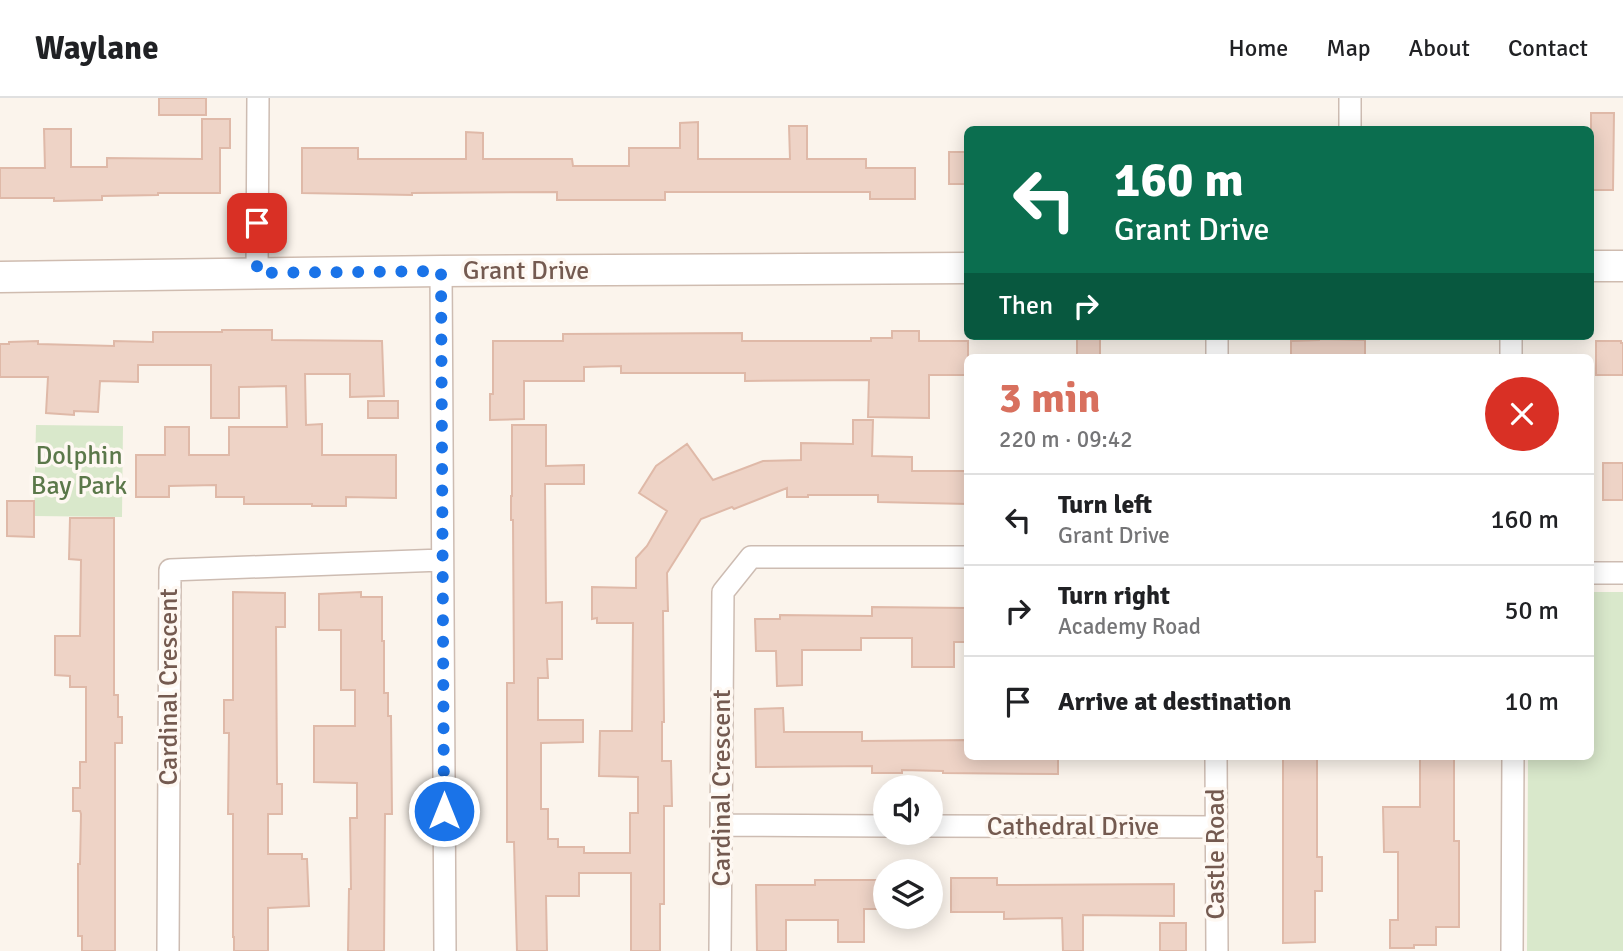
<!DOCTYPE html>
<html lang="en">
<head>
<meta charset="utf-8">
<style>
  body { margin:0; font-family:Signika,sans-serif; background:#f2f2f2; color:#202124; height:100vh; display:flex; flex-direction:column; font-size:26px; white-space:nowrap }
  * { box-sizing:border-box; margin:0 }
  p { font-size:23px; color:#757577 }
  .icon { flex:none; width:38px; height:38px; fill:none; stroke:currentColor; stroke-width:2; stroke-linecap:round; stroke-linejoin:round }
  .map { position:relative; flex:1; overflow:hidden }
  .drawer { position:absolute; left:964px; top:256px; width:630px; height:406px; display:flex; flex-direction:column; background:#fff; border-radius:10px; box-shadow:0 4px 18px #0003 }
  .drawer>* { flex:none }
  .hud { position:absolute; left:964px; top:28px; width:630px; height:214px; border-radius:10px; box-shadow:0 4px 18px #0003; background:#0b6e4f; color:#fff; overflow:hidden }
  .fabs { position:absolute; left:873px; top:677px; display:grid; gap:14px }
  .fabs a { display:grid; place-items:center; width:70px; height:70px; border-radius:50%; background:#fff; box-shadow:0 4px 18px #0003; font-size:35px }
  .pin { position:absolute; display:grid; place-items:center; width:60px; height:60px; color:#fff; margin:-30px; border-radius:14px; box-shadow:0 4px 10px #0006 }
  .me { position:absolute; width:77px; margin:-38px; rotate:0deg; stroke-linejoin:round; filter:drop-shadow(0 0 5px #0008) }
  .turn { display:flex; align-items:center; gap:24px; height:147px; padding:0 35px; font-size:32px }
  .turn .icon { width:91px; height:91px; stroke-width:2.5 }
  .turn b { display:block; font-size:49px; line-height:60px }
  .then { display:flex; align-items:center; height:66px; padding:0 35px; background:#0003; gap:14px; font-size:26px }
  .round { display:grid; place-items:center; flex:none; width:74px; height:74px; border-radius:37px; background:#f2f2f2 }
  .overview { display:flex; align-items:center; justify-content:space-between; height:119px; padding:0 35px }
  h1 { font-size:42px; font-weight:700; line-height:52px; color:#d8705e }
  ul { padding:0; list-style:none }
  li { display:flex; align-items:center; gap:21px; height:91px; padding:0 35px; border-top:2px solid #e0e0e0 }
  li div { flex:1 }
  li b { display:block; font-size:26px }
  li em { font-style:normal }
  header { display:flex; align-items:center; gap:42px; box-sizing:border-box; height:98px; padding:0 35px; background:#fff; border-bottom:2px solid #e0e0e0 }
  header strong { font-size:33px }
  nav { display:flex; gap:38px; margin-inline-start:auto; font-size:24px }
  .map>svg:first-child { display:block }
  .green { fill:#d9e8cb }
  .building { fill:#eed3c6; stroke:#dfb9a8; stroke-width:2 }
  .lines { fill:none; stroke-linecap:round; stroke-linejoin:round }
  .street-casing { stroke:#cdbcb2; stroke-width:24 }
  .secondary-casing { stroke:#cfbcb0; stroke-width:33 }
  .street { stroke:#fff; stroke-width:21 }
  .secondary { stroke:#fff; stroke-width:30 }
  .route { stroke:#1a73e8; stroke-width:12; stroke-dasharray:0 21.6 }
  .labels { text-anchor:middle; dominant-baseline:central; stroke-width:7; stroke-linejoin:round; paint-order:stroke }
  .street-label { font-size:26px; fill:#745a50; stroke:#fef8f2 }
  .park-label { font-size:26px; fill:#5b784a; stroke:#fef8f2 }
</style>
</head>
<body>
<header>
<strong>Waylane</strong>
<nav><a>Home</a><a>Map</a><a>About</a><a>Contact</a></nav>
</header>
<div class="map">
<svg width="1623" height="853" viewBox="0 0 1623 853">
  <rect width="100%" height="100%" fill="#fbf4ec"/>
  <path class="green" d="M 36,327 L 123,328 L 122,419 L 34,418 Z
    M 1591,494 L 1623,494 L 1623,853 L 1527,853 L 1528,658 L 1591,658 Z"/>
  <path class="building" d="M 159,0 L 206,0 L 206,17 L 159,17 Z
    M 1591,15 L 1614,15 L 1613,92 L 1591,92 Z
    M 202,21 L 230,21 L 230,50 L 220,50 L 220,95 L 158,95 L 158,97 L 102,98 L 102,102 L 54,103 L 54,100 L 0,100 L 0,70 L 45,70 L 44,31 L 71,31 L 71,69 L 107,69 L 107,60 L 202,61 Z
    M 698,24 L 698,61 L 790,61 L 789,28 L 807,28 L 807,61 L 866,61 L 866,70 L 915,70 L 915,101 L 870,101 L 870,94 L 665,94 L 665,102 L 557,102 L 557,94 L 412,95 L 412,97 L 302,95 L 302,50 L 358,50 L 358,61 L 466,61 L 466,34 L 483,35 L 483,61 L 572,61 L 573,68 L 629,68 L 629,50 L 680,50 L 680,25 Z
    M 949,54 L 968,54 L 968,86 L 949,86 Z
    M 222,232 L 272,232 L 272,242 L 382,243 L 384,298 L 350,299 L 350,276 L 305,276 L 306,327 L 322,326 L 322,357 L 396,357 L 396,400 L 346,399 L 346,408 L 312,408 L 312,406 L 244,406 L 244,399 L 216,399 L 216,387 L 169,388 L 169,399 L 136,399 L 136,357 L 165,357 L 165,329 L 189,329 L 189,357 L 229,357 L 229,329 L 287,329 L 286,288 L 239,289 L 239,320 L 211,320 L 211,267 L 138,267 L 138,284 L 100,283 L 98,314 L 74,313 L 74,317 L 46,315 L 48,279 L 0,279 L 0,246 L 9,246 L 9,244 L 38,243 L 38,246 L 114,248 L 114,243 L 153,244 L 153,234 L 222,234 Z
    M 892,233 L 919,233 L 919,243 L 968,243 L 968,277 L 929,277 L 929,320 L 868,319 L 869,282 L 745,283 L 745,275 L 621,275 L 621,268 L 584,269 L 584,283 L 524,283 L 524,321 L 490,322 L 490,296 L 493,296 L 493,243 L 563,243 L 563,236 L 742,235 L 742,243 L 871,243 L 871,240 L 892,240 Z
    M 1077,238 L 1100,238 L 1100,259 L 1077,259 Z
    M 1319,241 L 1365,242 L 1365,259 L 1291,259 L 1291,243 L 1319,242 Z
    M 1596,243 L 1621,243 L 1621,245 L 1623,245 L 1623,277 L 1596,277 Z
    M 368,303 L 398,303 L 398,320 L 368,320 Z
    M 853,322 L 873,322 L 872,358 L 912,359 L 912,373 L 968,373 L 968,406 L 878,404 L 878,397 L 808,397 L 808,399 L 787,399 L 787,390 L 734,411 L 732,409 L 701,421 L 667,475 L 668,513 L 663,513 L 664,624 L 662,624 L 662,663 L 671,663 L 672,708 L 664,708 L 664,806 L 660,806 L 660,853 L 631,853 L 631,775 L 579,775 L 579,798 L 546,798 L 547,853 L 517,853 L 514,744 L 507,744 L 507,585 L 514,585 L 513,422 L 511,422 L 511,398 L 512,398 L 512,327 L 546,327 L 546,368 L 584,367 L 584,386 L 545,386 L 546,505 L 562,504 L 562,561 L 547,561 L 548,580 L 538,580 L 538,622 L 583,622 L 583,644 L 541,645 L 541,711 L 548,711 L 548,741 L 558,741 L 558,749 L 584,749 L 584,755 L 630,755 L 630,715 L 638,715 L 638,679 L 599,678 L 600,633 L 632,633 L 633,525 L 597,525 L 597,520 L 592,521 L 592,489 L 636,490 L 636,460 L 647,448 L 667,413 L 639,395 L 656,368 L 687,346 L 713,382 L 763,363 L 801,362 L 801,345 L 853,346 Z
    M 1603,365 L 1623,365 L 1623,402 L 1603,402 Z
    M 7,403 L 34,403 L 34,439 L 7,438 Z
    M 70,420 L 114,420 L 114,597 L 118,597 L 118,619 L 122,619 L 122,645 L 115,645 L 115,853 L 82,853 L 82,838 L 78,838 L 78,766 L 80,766 L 81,716 L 80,713 L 73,713 L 73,690 L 80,690 L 80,664 L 86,664 L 86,589 L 70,589 L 70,578 L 55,577 L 55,538 L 80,538 L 81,462 L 69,461 Z
    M 233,494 L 285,495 L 285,529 L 276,529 L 277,686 L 282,686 L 282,716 L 268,716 L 268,756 L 302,756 L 302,761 L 307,761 L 309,808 L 268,810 L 268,853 L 234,853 L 234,839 L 233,839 L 233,716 L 228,716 L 229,635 L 224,635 L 224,602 L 233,602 Z
    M 361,494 L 361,499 L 382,499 L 382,543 L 384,543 L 384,595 L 388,595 L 388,618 L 391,618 L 392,716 L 385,716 L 384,853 L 348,853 L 349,791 L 351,791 L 350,720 L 357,720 L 357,685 L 314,684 L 314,628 L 355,628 L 355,592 L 341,592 L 341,532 L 319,532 L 319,496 Z
    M 872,509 L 968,510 L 968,544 L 954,544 L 954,569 L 912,569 L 912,540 L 861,540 L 861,552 L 802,552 L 802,587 L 777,588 L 776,553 L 756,553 L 755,521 L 780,521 L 780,517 L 872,518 Z
    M 783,610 L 784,634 L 862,634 L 862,643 L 968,642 L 968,658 L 1058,658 L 1058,676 L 943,675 L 943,673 L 902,672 L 902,675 L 872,675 L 872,668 L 756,669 L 755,611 Z
    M 1283,658 L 1317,658 L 1317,759 L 1322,759 L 1322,793 L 1315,793 L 1315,844 L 1283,845 Z
    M 1420,658 L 1454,658 L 1454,743 L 1459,743 L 1459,829 L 1436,829 L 1436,847 L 1414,847 L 1414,850 L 1390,850 L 1390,822 L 1398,822 L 1398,754 L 1384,754 L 1383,709 L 1420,709 Z
    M 951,780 L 997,780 L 997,787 L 1174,786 L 1174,818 L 1083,817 L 1083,853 L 1063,853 L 1062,820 L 1004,821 L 1004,814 L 951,814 Z
    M 815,782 L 886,782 L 886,811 L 864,811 L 864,844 L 838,844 L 838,822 L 786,822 L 786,853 L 757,853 L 756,787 L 815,787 Z
    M 1160,825 L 1186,825 L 1186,853 L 1160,853 Z"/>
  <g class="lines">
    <defs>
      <path id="street" d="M 1350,0 L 1350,32
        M 441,173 L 445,853
        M 257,175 L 258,0
        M 1217,238 L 1217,259
        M 1511,238 L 1511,259
        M 1591,475 L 1623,475
        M 1216,658 L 1217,853
        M 722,727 L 886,728
        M 931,728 L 1216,729
        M 168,853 L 170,472 L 442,462
        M 720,853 L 723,494 L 751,459 L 968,459
        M 1512,853 L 1513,658"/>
      <path id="secondary" d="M 1591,168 L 1623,168
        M 0,179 L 441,173 L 968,170"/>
    </defs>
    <use href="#street" class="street-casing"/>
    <use href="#secondary" class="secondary-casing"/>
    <use href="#street" class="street"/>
    <use href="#secondary" class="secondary"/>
  </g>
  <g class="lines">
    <path class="route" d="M 257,125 L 257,175 L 441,173 L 444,713"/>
  </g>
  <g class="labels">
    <g class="street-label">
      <text x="526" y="173">Grant Drive</text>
      <text transform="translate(169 589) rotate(-90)">Cardinal Crescent</text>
      <text transform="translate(722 690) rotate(-90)">Cardinal Crescent</text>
      <text x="1073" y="729">Cathedral Drive</text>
      <text transform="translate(1216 756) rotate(-90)">Castle Road</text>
    </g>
    <g class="park-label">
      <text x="79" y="358">Dolphin<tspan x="79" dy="30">Bay Park</tspan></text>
    </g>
  </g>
</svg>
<div class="fabs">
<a><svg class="icon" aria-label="sound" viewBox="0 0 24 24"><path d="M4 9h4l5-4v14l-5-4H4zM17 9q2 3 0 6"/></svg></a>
<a><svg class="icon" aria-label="layers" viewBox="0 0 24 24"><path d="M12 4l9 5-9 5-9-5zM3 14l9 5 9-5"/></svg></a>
</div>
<div class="pin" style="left:257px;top:125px;background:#d93025"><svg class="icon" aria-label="arrive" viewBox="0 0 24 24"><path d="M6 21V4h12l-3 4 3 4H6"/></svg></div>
<svg class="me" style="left:444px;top:713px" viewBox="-20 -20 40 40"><circle r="17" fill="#1a73e8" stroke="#fff" stroke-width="3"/><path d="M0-11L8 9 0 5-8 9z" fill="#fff"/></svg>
<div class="hud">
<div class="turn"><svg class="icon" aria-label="left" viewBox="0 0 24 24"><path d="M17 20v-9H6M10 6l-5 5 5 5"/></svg><div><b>160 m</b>Grant Drive</div></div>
<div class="then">Then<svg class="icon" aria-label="right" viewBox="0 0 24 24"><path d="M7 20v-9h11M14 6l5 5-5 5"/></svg></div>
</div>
<section class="drawer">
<div class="overview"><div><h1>3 min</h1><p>220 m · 09:42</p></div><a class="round" style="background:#d93025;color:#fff"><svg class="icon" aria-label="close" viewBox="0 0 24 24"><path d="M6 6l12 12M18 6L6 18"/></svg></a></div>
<ul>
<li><svg class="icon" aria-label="left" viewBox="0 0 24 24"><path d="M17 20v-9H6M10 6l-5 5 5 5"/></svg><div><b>Turn left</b><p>Grant Drive</p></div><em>160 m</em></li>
<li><svg class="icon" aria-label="right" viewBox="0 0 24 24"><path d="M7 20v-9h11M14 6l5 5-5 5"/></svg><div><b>Turn right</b><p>Academy Road</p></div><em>50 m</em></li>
<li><svg class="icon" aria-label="arrive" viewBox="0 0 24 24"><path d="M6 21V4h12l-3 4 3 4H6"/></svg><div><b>Arrive at destination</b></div><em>10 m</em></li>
</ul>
</section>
</div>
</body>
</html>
